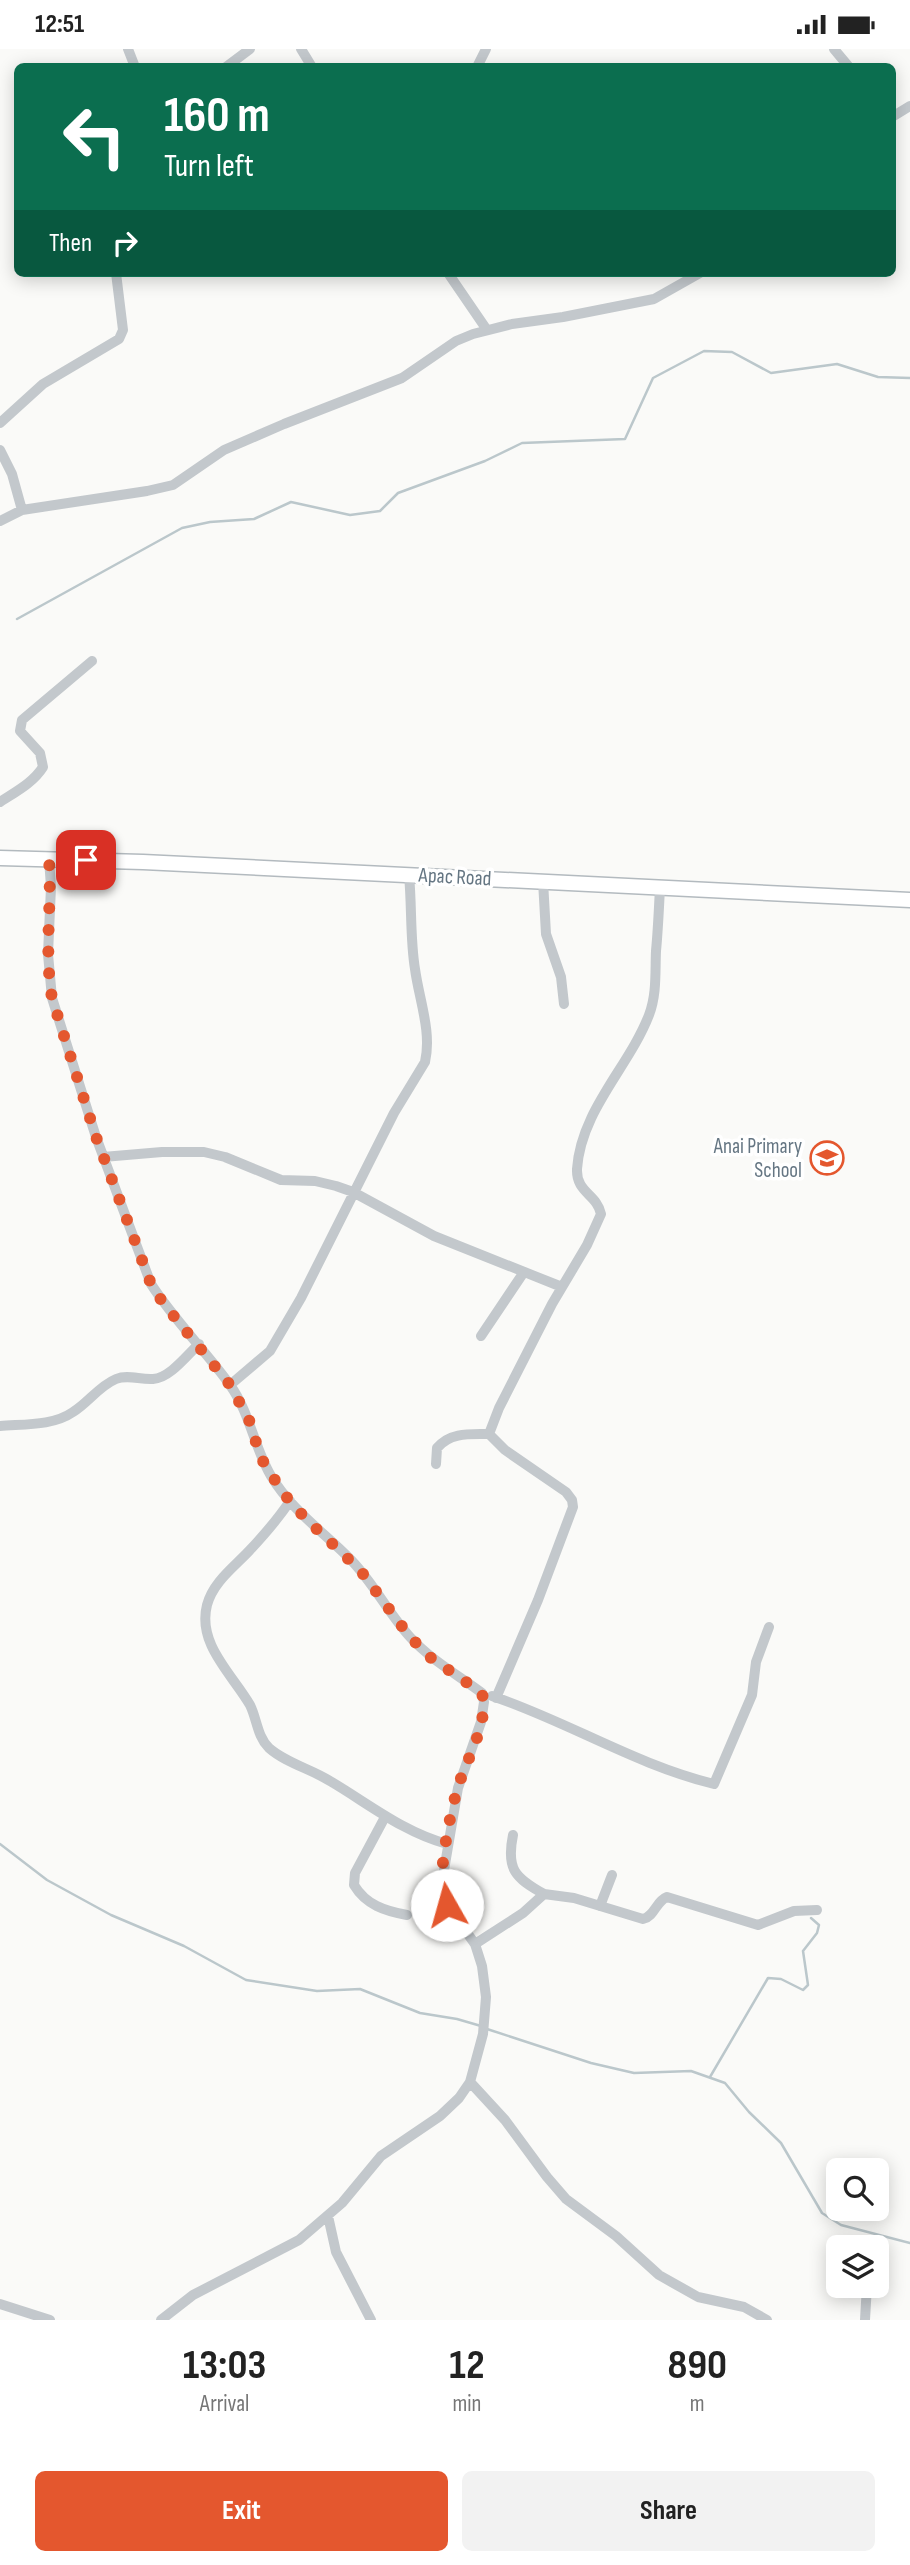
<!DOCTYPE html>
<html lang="en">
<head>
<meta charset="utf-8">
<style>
  body { margin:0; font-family:"Sofia Sans Condensed",sans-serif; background:#f2f2f2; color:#222; height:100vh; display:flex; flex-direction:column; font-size:26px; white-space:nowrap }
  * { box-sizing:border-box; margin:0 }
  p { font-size:23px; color:#767676 }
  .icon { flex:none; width:38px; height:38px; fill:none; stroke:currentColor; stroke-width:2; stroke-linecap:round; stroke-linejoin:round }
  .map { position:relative; height:2271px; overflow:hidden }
  .sheet { display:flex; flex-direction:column; background:#fff; flex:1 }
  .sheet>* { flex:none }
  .banner { position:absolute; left:14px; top:14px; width:882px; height:214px; border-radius:10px; box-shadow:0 4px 18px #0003; background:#0b6e4f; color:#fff; overflow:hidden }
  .fabs { position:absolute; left:826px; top:2109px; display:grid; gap:14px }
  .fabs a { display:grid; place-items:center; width:63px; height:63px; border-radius:10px; background:#fff; box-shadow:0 4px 18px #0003; font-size:35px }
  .pin { position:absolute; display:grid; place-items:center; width:60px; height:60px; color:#fff; margin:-30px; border-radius:14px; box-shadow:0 4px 10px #0006 }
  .me { position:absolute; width:77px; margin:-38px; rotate:353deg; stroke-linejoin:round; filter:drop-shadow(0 0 5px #0008) }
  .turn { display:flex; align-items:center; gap:24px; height:147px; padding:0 35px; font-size:32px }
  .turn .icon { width:91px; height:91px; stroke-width:2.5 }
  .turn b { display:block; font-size:49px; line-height:60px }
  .then { display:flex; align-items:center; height:66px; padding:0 35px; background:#0003; gap:14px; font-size:26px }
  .eta { display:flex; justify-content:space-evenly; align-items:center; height:119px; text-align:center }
  .eta b { font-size:42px; font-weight:700; line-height:49px }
  .action { display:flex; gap:14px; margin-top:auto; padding:14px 35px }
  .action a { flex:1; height:80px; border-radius:10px; background:#e4572e; color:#fff; font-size:28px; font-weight:700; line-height:80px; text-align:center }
  .action a+a { background:#f2f2f2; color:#222 }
  .status { display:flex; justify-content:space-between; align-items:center; height:49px; padding:0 35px; background:#fff; direction:ltr }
  .status svg { height:19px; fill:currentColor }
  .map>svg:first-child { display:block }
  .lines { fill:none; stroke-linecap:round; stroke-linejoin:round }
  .stream { stroke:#bbc7cb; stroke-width:2.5 }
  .secondary-casing { stroke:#b3babf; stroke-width:17 }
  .minor { stroke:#c3c8cc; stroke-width:10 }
  .secondary { stroke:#fff; stroke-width:14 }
  .route { stroke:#e4572e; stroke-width:12; stroke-dasharray:0 21.6 }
  .labels { text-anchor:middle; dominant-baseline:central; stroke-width:7; stroke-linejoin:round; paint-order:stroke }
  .street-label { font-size:21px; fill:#657683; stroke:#fff }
  .poi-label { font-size:21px; fill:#657683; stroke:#fff; text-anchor:end }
</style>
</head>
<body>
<div class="status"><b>12:51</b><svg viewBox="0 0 49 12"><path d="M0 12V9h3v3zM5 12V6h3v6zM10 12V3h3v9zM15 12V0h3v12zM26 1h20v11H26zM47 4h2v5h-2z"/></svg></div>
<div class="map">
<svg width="910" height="2271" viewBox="0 0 910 2271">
  <rect width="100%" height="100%" fill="#fafaf8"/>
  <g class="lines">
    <path class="stream" d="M 17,570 L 182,479 L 210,473 L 254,470 L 291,453 L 350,466 L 380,462 L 398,444 L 485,412 L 522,394 L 625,390 L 653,329 L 704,302 L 732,303 L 771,324 L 837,315 L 878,328 L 910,329
      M 0,1795 L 47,1831 L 111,1866 L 184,1897 L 246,1931 L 317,1942 L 360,1940 L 420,1964 L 457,1970 L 481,1977
      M 487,1980 L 591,2014 L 634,2024 L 691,2022 L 725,2034 L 749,2063 L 781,2094 L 822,2164 L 841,2176 L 910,2194
      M 710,2028 L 768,1929 L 781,1930 L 803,1941 L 808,1936 L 803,1902 L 817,1884 L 819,1876 L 811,1869"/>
    <defs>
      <path id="secondary" d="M 0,809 L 143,813 L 910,851"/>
    </defs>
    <use href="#secondary" class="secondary-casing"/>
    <path class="minor" d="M 128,0 L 135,18
      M 301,0 L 312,18
      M 834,0 L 849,18
      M 226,18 L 250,0
      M 477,18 L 486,0
      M 892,68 L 910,57
      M 448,224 L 487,281
      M 0,374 L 43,335 L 119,290 L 123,281 L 116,224
      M 0,401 L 12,425 L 22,461
      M 0,472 L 22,461 L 147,442 L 173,436 L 224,401 L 284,375 L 402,329 L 456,292 L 473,285 L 512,275 L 563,268 L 654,250 L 700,224
      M 0,753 C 15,743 33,734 43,718 L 40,704 L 20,682 L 22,671 L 92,612
      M 49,810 L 51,838 L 48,905 L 52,949 L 96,1088 L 151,1235 C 174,1271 205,1301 230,1336 C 250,1364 254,1398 271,1427 C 292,1462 325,1484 352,1512 C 374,1535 389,1565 410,1588 C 431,1611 458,1626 482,1644 L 484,1653 L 481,1673 L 458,1739 L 442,1833 L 447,1856 L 475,1895 L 482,1917 L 486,1948 L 483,1985 L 470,2033 L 459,2049 L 440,2067 L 381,2107 L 342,2154 L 299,2191 L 193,2246 L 161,2271
      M 543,832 L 546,885 L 561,928 L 564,955
      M 103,1108 L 162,1103 L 204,1103 L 225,1108 L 281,1131 L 315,1132 L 336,1137 L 353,1143 L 434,1187 L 562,1238
      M 481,1287 L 524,1223
      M 230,1336 L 270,1302 L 301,1249 L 394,1064 L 425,1013 C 432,983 419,950 415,920 C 410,890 412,857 409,826
      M 0,1377 C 24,1375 53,1377 73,1363 C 88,1354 99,1337 116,1330 C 128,1325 140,1331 153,1330 C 170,1329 187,1306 199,1295
      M 436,1415 L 437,1399 C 450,1383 470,1385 489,1385
      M 290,1452 C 278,1470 264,1486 249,1502 C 234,1518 213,1533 207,1556 C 197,1595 232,1625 250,1656 C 257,1670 257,1687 269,1699 C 286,1714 311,1720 330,1732 C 369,1755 403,1783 447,1795
      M 492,1647 C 567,1672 636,1716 714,1735 L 752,1646 L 756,1613 L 769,1578
      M 496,1649 L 538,1551 L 573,1458 L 572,1451 L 566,1443 L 505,1401 L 489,1385 L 499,1359 L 552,1255 L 587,1196 L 601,1165 C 597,1145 576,1144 577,1120 C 581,1061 629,1018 649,966 C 657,945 655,923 656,902 C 658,881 659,859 660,838
      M 385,1768 L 355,1824 L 354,1836 C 366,1856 385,1862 407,1866
      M 513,1786 C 506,1820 515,1829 544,1845
      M 600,1857 L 612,1826
      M 475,1895 L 523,1864 L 544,1845 L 574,1849 L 643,1870 C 655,1867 656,1852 667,1848 L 758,1876 L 794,1862 L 817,1861
      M 470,2033 L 505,2071 L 547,2128 L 566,2150 L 616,2187 L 659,2226 L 698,2248 L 744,2258 L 767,2271
      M 328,2167 L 336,2203 L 371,2271
      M 871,2198 L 871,2197
      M 0,2255 L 50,2271
      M 865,2271 L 867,2236"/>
    <use href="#secondary" class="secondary"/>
  </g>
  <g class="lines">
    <path class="route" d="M 86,811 L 49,810 C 52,856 44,903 52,949 L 96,1088 L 151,1235 L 163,1254 L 230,1336 L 249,1371 L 261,1409 L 283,1444 L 306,1470 L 360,1521 L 410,1588 L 431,1609 L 482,1644 C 489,1676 467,1708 458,1738 C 451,1760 442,1807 442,1829 C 442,1838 445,1848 447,1856"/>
  </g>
  <defs>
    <symbol id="school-ring" viewBox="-11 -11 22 22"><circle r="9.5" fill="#fff" stroke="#e4572e" stroke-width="1.5"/><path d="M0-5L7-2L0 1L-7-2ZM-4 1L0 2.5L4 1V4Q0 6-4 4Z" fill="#e4572e"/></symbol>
  </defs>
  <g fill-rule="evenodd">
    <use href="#school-ring" x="808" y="1090" width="38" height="38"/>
  </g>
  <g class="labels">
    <g class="street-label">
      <text transform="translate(455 828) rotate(3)">Apac Road</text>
    </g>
    <g class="poi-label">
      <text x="802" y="1097">Anai Primary<tspan x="802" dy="24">School</tspan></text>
    </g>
  </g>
</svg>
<div class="fabs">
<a><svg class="icon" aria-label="search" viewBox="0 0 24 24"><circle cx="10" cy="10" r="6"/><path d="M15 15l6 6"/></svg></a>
<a><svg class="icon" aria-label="layers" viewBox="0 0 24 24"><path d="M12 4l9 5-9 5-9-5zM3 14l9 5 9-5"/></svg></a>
</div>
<div class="pin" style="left:86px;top:811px;background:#d93025"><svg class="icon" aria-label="arrive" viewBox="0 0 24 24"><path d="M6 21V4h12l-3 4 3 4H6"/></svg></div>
<svg class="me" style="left:447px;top:1856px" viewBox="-20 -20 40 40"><circle r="19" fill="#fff"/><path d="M0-13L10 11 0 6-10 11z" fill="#e4572e"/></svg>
<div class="banner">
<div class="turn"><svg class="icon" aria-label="left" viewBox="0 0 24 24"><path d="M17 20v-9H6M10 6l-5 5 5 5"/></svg><div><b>160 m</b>Turn left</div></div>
<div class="then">Then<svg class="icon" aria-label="right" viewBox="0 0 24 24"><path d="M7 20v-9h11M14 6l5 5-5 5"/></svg></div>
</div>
</div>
<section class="sheet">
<div class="eta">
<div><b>13:03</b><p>Arrival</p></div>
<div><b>12</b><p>min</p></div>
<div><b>890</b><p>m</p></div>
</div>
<div class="action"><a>Exit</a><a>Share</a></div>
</section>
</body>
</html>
